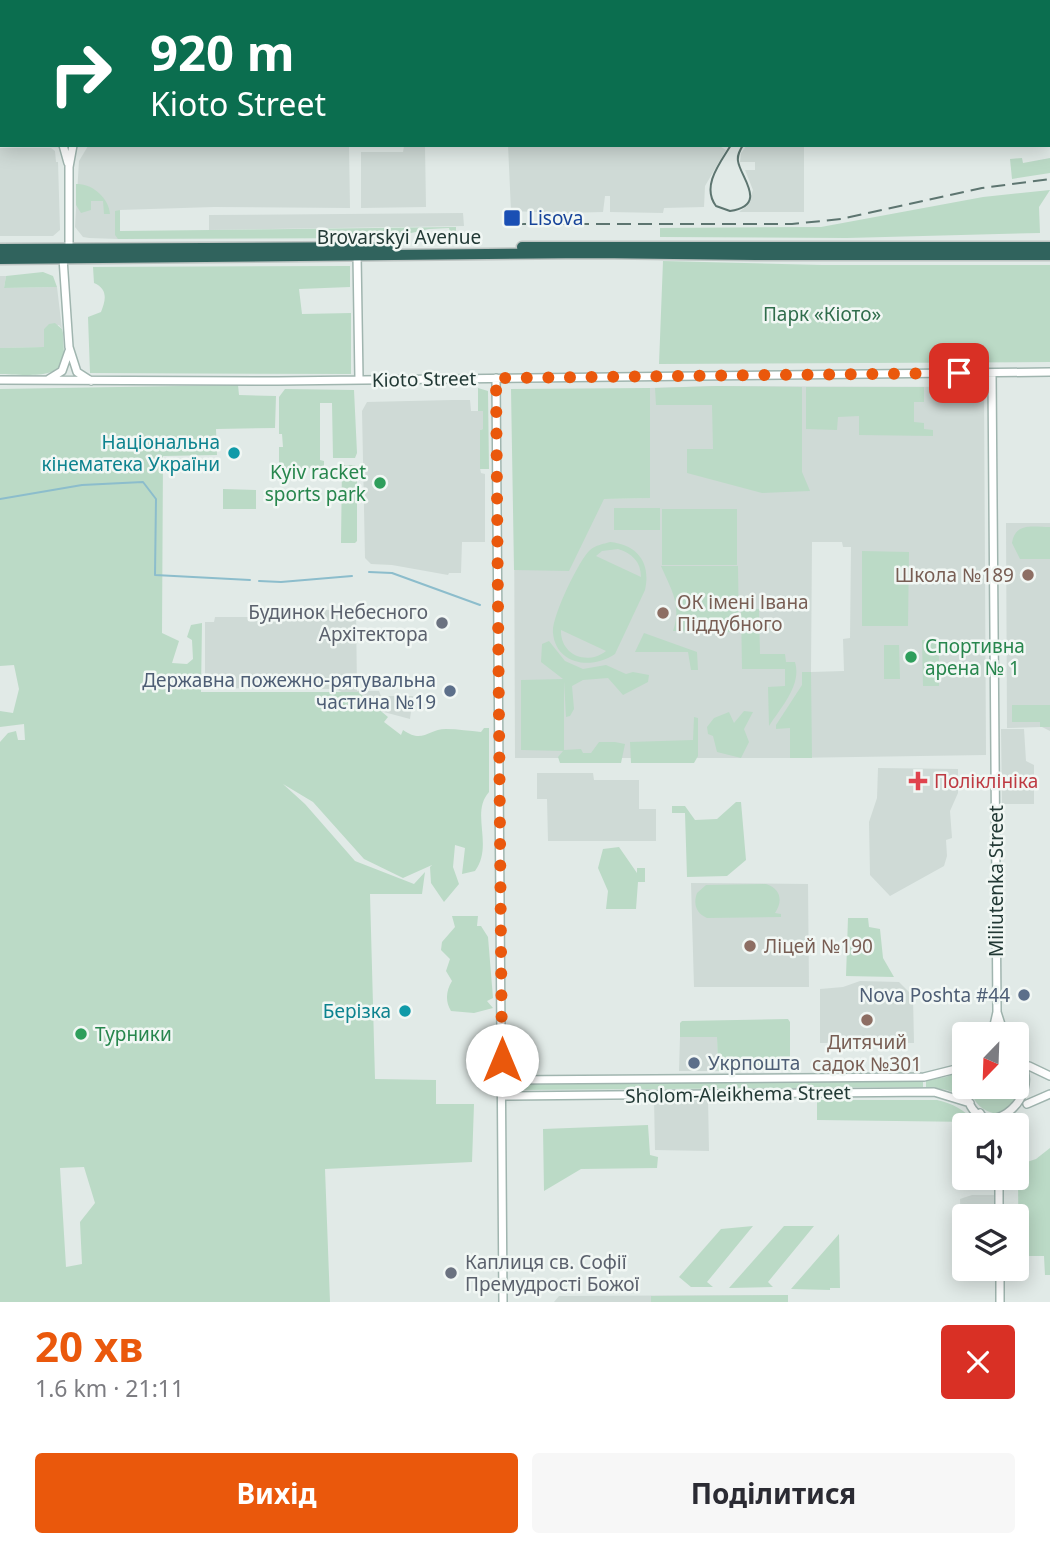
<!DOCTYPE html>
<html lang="uk">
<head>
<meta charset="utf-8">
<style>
  body { margin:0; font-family:"Noto Sans",sans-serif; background:#f7f7f7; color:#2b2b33; height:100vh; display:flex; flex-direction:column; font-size:26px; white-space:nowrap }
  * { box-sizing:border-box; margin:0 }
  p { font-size:23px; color:#7c7c81 }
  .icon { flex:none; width:38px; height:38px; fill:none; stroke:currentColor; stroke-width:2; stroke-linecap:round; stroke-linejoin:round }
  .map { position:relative; height:1302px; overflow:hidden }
  .details { display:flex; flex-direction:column; background:#fff; flex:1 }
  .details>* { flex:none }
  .top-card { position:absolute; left:0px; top:0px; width:1050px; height:147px; box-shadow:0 4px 18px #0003; background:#0b6e4f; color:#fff; overflow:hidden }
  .needle { width:46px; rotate:203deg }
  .fabs { position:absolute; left:952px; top:1022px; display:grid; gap:14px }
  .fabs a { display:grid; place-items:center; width:77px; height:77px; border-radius:7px; background:#fff; box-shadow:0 4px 18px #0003; font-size:35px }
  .pin { position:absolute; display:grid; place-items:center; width:60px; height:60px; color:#fff; margin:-30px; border-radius:14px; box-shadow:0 4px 10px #0006 }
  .me { position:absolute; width:77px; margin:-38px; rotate:0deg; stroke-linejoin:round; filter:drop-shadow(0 0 5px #0008) }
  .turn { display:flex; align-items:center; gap:24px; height:147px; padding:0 35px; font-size:32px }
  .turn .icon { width:91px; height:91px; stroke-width:2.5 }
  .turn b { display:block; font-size:49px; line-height:60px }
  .round { display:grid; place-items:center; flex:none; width:74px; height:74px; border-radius:7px; background:#f7f7f7 }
  .headline { display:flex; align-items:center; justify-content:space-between; height:119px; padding:0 35px }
  h1 { font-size:42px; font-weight:700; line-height:52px; color:#ea580c }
  .primary-button { display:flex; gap:14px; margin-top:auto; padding:14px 35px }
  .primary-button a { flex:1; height:80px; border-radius:7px; background:#ea580c; color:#fff; font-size:28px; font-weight:700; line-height:80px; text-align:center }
  .primary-button a+a { background:#f7f7f7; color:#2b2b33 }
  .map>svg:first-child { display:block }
  .built { fill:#cfdad6; fill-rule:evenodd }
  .green { fill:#bbdac6; fill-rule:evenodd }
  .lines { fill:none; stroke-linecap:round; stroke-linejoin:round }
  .stream { stroke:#8cbdcc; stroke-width:2 }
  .secondary-casing { stroke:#a0b5af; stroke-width:10 }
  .highway-casing { stroke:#bdc4c2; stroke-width:13 }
  .secondary { stroke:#fff; stroke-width:7 }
  .highway { stroke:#30635d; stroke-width:10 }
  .tram { stroke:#5d7570; stroke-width:2 }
  .rail { stroke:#5d7570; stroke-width:2; stroke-dasharray:14 7; stroke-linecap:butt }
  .route { stroke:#ea580c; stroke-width:12; stroke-dasharray:0 21.6 }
  .transit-dot { fill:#1a4fb4; stroke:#f1f7f4; stroke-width:2.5 }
  .culture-dot { fill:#0f9aa8; stroke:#f1f7f4; stroke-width:2.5 }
  .leisure-dot { fill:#2e9e5b; stroke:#f1f7f4; stroke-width:2.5 }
  .education-dot { fill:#8d6e63; stroke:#f1f7f4; stroke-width:2.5 }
  .worship-dot { fill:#6b7280; stroke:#f1f7f4; stroke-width:2.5 }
  .service-dot { fill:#5c6f8a; stroke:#f1f7f4; stroke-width:2.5 }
  .health-dot { fill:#e0444e; stroke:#f1f7f4; stroke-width:2.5 }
  .labels { text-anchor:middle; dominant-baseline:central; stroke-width:5; stroke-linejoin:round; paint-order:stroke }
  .transit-label { font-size:19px; fill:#164399; stroke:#f1f7f4; text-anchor:start }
  .street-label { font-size:19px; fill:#223935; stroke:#f1f7f4 }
  .park-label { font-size:19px; fill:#306d4c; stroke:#f1f7f4 }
  .culture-label { font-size:19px; fill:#0d838f; stroke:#f1f7f4; text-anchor:end }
  .leisure-label { font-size:19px; fill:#27864d; stroke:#f1f7f4; text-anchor:start }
  .education-label { font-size:19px; fill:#785e54; stroke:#f1f7f4; text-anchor:start }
  .worship-label { font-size:19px; fill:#5b616d; stroke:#f1f7f4; text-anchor:end }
  .service-label { font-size:19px; fill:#4e5e75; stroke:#f1f7f4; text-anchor:end }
  .health-label { font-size:19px; fill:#be3a42; stroke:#f1f7f4; text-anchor:start }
</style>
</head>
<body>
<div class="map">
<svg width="1050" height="1302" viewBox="0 0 1050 1302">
  <rect width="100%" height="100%" fill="#e1eae7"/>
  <path class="built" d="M 508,145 L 718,145 L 726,150 L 705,186 L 704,207 L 664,208 L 663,213 L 610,212 L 610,196 L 605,196 L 603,212 L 563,213 L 511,211 Z
    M 747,145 L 804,145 L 804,212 L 739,212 L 747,206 L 753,190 L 745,170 L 755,170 L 755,162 L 740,162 L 741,153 Z
    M 88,146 L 349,146 L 350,208 L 214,207 L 119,210 L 118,239 L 89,238 L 83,237 L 75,227 L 79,161 Z
    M 404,146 L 425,146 L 426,207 L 361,208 L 361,152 L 403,152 Z
    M 0,148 L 51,148 L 55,151 L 56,162 L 58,162 L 60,230 L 53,236 L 0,236 Z
    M 463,213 L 464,226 L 209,230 L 209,215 Z
    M 0,276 L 6,276 L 4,288 L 57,287 L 62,329 L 59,325 L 44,329 L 45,347 L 0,348 Z
    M 717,386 L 984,387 L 986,755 L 790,758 L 515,758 L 514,500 L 649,498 L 650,388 ZM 812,542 L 842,542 L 843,547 L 851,547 L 850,638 L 843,639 L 844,671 L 811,672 Z
    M 452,400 L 470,400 L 471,411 L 483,411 L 483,429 L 480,430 L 480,468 L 481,473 L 485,474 L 485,542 L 462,542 L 461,573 L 449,573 L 448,575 L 392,565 L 371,564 L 365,558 L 362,411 L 367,402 Z
    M 1006,523 L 1050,523 L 1050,731 L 1042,727 L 1007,728 Z
    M 356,609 L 357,691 L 379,691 L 381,696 L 413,696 L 410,719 L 380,711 L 375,711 L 336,689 L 205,688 L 205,622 L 214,622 L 215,617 L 323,617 L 324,610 Z
    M 1001,729 L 1024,729 L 1026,761 L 1034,765 L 1034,804 L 1002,804 Z
    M 878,768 L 958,769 L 958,793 L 950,811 L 952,838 L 946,840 L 947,856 L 944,866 L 890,896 L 870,875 L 869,822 L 877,798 Z
    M 537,773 L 593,773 L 594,780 L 639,780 L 639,809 L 656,809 L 656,841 L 548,841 L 547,799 L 537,799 Z
    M 691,883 L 808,884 L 809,987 L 694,987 Z
    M 860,981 L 899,982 L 913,996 L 914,1043 L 820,1043 L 820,989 L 843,987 Z
    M 680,1037 L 717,1037 L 718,1071 L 679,1071 Z
    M 708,1097 L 709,1151 L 655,1150 L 654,1098 Z
    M 972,1195 L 995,1195 L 996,1216 L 964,1216 L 964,1227 L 961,1227 L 960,1199 Z
    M 788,1295 L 788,1302 L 554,1302 L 559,1296 Z"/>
  <path class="green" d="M 1022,158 L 1023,163 L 1050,158 L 1050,173 L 1012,179 L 1010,159 Z
    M 76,184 C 92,183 109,198 110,214 L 104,214 L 103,201 L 91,201 L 91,210 L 81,213 L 76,205 Z
    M 1050,190 L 1039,207 L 1040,233 L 847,238 L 660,237 L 660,228 L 821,227 L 983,197 Z
    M 120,210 L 120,231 L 456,227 L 456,236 L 451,236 L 449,228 L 429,229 L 389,238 L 118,239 L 115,235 L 115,211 Z
    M 663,261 L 822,265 L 1050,265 L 1050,362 L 659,364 Z
    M 350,266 L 350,287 L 299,289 L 302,314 L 351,313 L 351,374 L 90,373 L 88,317 L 101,312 C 106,300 108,289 94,283 L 93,267 Z
    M 43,272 L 53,276 L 57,287 L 4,288 L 6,276 Z
    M 55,323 L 62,329 L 63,333 C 63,342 65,353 63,362 C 57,380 15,374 0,374 L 0,348 L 44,347 L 44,329 L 49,324 Z
    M 238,385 L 239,395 L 276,396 L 275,428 L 216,429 L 217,455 L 163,456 L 162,633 L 179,641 L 172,663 L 187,664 L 193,659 L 192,640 L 187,637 L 191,625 L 202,623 L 201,692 L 358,692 L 388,717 L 384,722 L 401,735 L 403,730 C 423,744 428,729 446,729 C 458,729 470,731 481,732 L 484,728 L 489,728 L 489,792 C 470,813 494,845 475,871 L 462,874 L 465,848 L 455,845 L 453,867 L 459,884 L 444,902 L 431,883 L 430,867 L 432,865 L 403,878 L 364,859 L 313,802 L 283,784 L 305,804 L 355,861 L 414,884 L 425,872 L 422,894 L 370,894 L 375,1079 L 436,1080 L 436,1104 L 474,1104 L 472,1162 L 325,1169 L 330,1302 L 0,1302 L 0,742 L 8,733 L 16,731 L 18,740 L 25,740 L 24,724 L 0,727 L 0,711 L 13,713 L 19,689 L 14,665 L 0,666 L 0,389 ZM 84,1167 L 95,1203 L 80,1222 L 82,1264 L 66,1267 L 60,1168 Z
    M 717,386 L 802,387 L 802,472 L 810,491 L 762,493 L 687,473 L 687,449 L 713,449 L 712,405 L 656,405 L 655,388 Z
    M 806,387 L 924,387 L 924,402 L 914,402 L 914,422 L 924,423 L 924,429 L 933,430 L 933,436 L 859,435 L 859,416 L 838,417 L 837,430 L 806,429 Z
    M 478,388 L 488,391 L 489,469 L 480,469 L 480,430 L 483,429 L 483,411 L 478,411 Z
    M 650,388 L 650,498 L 604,499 L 569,571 L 514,570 L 511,389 Z
    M 285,389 L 354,390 L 357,453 L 355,458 L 333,458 L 332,403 L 320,403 L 320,460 L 324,461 L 324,468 L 279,469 L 279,447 L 283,447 L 282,434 L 279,434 L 279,397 Z
    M 342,465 L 355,465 L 357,468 L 357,541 L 355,543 L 341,543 Z
    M 223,489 L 256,490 L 256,509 L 223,509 Z
    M 614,508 L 660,508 L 660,530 L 614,530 Z
    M 662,509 L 737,509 L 737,565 L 662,565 Z
    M 1050,527 L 1050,559 L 1020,559 L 1012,543 C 1015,522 1033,527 1050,527 Z
    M 610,542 C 638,545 651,563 645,590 L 615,654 C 592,670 556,665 553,633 C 551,618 579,560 590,550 C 596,545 603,544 610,542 ZM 618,549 C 632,553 641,562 641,577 L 596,556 L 602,551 ZM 561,630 L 606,651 C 587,666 560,655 561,630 Z
    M 862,551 L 909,552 L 908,626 L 862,626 Z
    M 661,566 L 738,566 L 739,632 L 673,631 C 682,605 671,589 661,566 Z
    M 741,609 L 759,609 L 760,654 L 785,654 L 786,662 L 795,662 C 802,685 781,707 769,726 L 768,687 L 785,686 L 785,669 L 742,669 Z
    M 644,633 L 697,652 L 698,670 L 691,670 L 688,652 L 635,652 Z
    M 922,640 L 939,640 L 939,686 L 923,686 Z
    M 549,641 L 565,661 L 583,669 L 606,665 L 626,674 L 633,672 L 649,675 L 648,682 L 623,695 L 608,678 L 583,680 L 572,686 L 574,709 L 570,716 L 566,717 L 564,681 L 564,750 L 581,749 L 583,753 L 591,753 L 599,742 L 615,742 L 625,744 L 621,763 L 560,763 L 558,757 L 563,751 L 521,750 L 521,680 L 563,679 L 541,662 L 542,644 Z
    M 884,645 L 899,645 L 900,679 L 884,679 Z
    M 802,672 L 811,672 L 812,758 L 790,758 L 790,728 L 776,729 L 776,725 L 802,685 Z
    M 1012,705 L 1050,705 L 1050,727 L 1040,727 L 1040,722 L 1012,722 Z
    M 744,711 L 753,712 L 744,729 L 749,742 L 741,758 L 717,752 L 713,736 L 708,734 L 707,727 L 714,718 L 729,712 L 734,723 Z
    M 694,717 L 698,718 L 698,756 L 694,763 L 631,763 L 630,742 L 693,740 Z
    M 736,802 L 741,802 L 746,860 L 727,876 L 687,877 L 685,813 L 672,813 L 672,806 L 685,806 L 695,820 L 717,819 Z
    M 619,847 L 637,873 L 637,868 L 645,868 L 645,882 L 638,882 L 636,909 L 606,909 L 608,891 L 598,868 L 603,849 Z
    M 766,884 C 781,889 783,901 775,913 L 781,914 L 781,917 L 707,918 C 696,913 693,904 697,893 L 706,885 Z
    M 452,916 L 478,916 L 477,926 L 481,926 L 488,937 L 493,998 L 487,1001 L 493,1008 L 474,1013 L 451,1011 C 445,1001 446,991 452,981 L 446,971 L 450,959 L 441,950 L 442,942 L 455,927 Z
    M 848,918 L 868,918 L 869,927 L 880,929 L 883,958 L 894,977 L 846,976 Z
    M 788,1019 L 790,1022 L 790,1071 L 718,1071 L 717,1037 L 680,1037 L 680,1023 L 682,1021 Z
    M 1017,1063 L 1028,1088 L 1020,1105 L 999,1114 C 982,1112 973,1103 970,1087 L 1017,1087 Z
    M 964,1069 L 961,1080 L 963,1096 L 947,1090 L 926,1087 L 926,1080 L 946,1077 Z
    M 923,1081 L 923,1087 L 515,1090 L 517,1083 Z
    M 817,1100 L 937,1100 C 953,1104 964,1109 975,1122 L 817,1120 Z
    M 648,1125 L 650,1155 L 658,1157 L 657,1168 L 581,1169 L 544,1191 L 543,1129 Z
    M 1050,1148 L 1050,1275 L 1045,1275 L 1044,1256 L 1019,1256 L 1018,1185 L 1023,1185 L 1024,1163 L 1036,1159 Z
    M 753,1226 L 707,1282 L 713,1287 L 691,1287 L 679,1277 L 721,1229 Z
    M 784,1226 L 814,1226 L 768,1282 L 773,1287 L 729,1288 Z
    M 839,1234 L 840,1288 L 830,1288 L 830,1290 L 791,1289 Z
    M 788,1295 L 788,1302 L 651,1302 L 651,1296 Z"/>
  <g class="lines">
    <path class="stream" d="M 42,2 L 42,0
      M 0,104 L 2,103
      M 0,499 L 82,485 L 143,482 L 156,499 L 155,575 L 250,580
      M 369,572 L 392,573 L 480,605
      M 259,581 L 281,582 L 352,576"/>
    <defs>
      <path id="secondary" d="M 356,0 L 356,2
        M 0,119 L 2,119
        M 1048,122 L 1050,122
        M 0,136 L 2,136
        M 63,145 L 68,163
        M 69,249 L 69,167 L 73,145
        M 357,255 L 359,379
        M 63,258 L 69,347 L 77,372 L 91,381
        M 496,378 L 503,1302
        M 49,379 L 62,371 L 69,351
        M 0,380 L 278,381 L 1050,372
        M 997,1012 L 1004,1034
        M 992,1034 L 997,1012 L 992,373
        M 1029,1066 L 1050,1076
        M 502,1080 L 924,1077 L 964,1067
        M 965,1087 C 974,1154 1050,1100 1017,1056
        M 503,1096 L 934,1092 L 970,1103
        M 1027,1104 L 1050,1094
        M 980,1113 L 987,1125
        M 999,1178 L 999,1216
        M 1000,1269 L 1000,1302"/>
      <path id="highway" d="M 522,247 L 1050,247
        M 0,249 L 388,247
        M 0,259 L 594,253 L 755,255 L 1050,255"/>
    </defs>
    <use href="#secondary" class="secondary-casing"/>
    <use href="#highway" class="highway-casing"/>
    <use href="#secondary" class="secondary"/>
    <use href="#highway" class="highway"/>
    <path class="tram" d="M 1048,131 L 1050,131
      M 731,145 C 720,163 701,186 716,206 L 730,211 C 769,205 740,177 738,161 C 737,155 740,150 743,145"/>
    <path class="rail" d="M 512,224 L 792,224 L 841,219 L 982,188 L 1050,179"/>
  </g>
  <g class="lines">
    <path class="route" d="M 502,1060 L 496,378 L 959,373"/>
  </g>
  <rect class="transit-dot" x="503" y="209" width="18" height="18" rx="3.5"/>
  <g class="culture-dot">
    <circle cx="234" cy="453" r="7"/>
    <circle cx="405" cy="1011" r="7"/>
  </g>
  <g class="leisure-dot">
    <circle cx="380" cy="483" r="7"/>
    <circle cx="911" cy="657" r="7"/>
    <circle cx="81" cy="1034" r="7"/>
  </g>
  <g class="education-dot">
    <circle cx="1028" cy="575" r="7"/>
    <circle cx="663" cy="613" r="7"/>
    <circle cx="750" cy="946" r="7"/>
    <circle cx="867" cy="1020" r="7"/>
  </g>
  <g class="worship-dot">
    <circle cx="442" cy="623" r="7"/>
    <circle cx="451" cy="1273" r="7"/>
  </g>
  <g class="service-dot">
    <circle cx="450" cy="691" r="7"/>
    <circle cx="1024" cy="995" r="7"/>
    <circle cx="694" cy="1063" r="7"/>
  </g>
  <path class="health-dot" d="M914.5 770.5h7v7h7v7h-7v7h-7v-7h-7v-7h7z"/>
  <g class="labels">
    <g class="transit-label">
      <text x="528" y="218">Lisova</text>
    </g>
    <g class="street-label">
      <text x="399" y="237">Brovarskyi Avenue</text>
      <text transform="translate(424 379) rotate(-1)">Kioto Street</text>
      <text transform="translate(996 881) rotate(-90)">Miliutenka Street</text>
      <text transform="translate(738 1094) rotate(-1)">Sholom-Aleikhema Street</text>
    </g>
    <g class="park-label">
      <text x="822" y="314">Парк «Кіото»</text>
    </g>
    <g class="culture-label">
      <text x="220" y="442">Національна<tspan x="220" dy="22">кінематека України</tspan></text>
      <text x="391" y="1011">Берізка</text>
    </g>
    <g class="leisure-label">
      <text x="366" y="472" text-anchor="end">Kyiv racket<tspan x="366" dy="22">sports park</tspan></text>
      <text x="925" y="646">Спортивна<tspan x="925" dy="22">арена № 1</tspan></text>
      <text x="95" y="1034">Турники</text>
    </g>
    <g class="education-label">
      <text x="1014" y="575" text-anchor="end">Школа №189</text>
      <text x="677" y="602">ОК імені Івана<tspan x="677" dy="22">Піддубного</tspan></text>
      <text x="764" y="946">Ліцей №190</text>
      <text x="867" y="1042" text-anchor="middle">Дитячий<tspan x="867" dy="22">садок №301</tspan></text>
    </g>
    <g class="worship-label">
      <text x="428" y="612">Будинок Небесного<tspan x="428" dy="22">Архітектора</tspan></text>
      <text x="465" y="1262" text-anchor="start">Каплиця св. Софії<tspan x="465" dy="22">Премудрості Божої</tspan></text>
    </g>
    <g class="service-label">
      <text x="436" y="680">Державна пожежно-рятувальна<tspan x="436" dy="22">частина №19</tspan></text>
      <text x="1010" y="995">Nova Poshta #44</text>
      <text x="708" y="1063" text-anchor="start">Укрпошта</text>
    </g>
    <g class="health-label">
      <text x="934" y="781">Поліклініка</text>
    </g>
  </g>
</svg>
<div class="fabs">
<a><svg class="needle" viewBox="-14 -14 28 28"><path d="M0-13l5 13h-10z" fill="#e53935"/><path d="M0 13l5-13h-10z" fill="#7c7c81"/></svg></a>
<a><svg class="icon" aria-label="sound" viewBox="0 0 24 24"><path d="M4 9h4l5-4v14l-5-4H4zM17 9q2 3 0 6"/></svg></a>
<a><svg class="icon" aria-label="layers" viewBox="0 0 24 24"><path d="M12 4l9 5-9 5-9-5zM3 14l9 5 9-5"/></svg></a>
</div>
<div class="pin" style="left:959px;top:373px;background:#d93025"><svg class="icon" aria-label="arrive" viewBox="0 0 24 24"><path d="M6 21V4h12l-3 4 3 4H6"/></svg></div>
<svg class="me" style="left:502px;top:1060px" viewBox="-20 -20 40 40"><circle r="19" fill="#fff"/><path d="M0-13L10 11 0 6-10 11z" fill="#ea580c"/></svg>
<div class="top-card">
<div class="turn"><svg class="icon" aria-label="right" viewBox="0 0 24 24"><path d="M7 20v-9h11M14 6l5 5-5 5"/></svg><div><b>920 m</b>Kioto Street</div></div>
</div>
</div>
<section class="details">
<div class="headline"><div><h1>20 хв</h1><p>1.6 km · 21:11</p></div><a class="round" style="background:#d93025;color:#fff"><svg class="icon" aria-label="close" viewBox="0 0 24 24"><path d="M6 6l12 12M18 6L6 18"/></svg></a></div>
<div class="primary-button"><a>Вихід</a><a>Поділитися</a></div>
</section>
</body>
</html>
